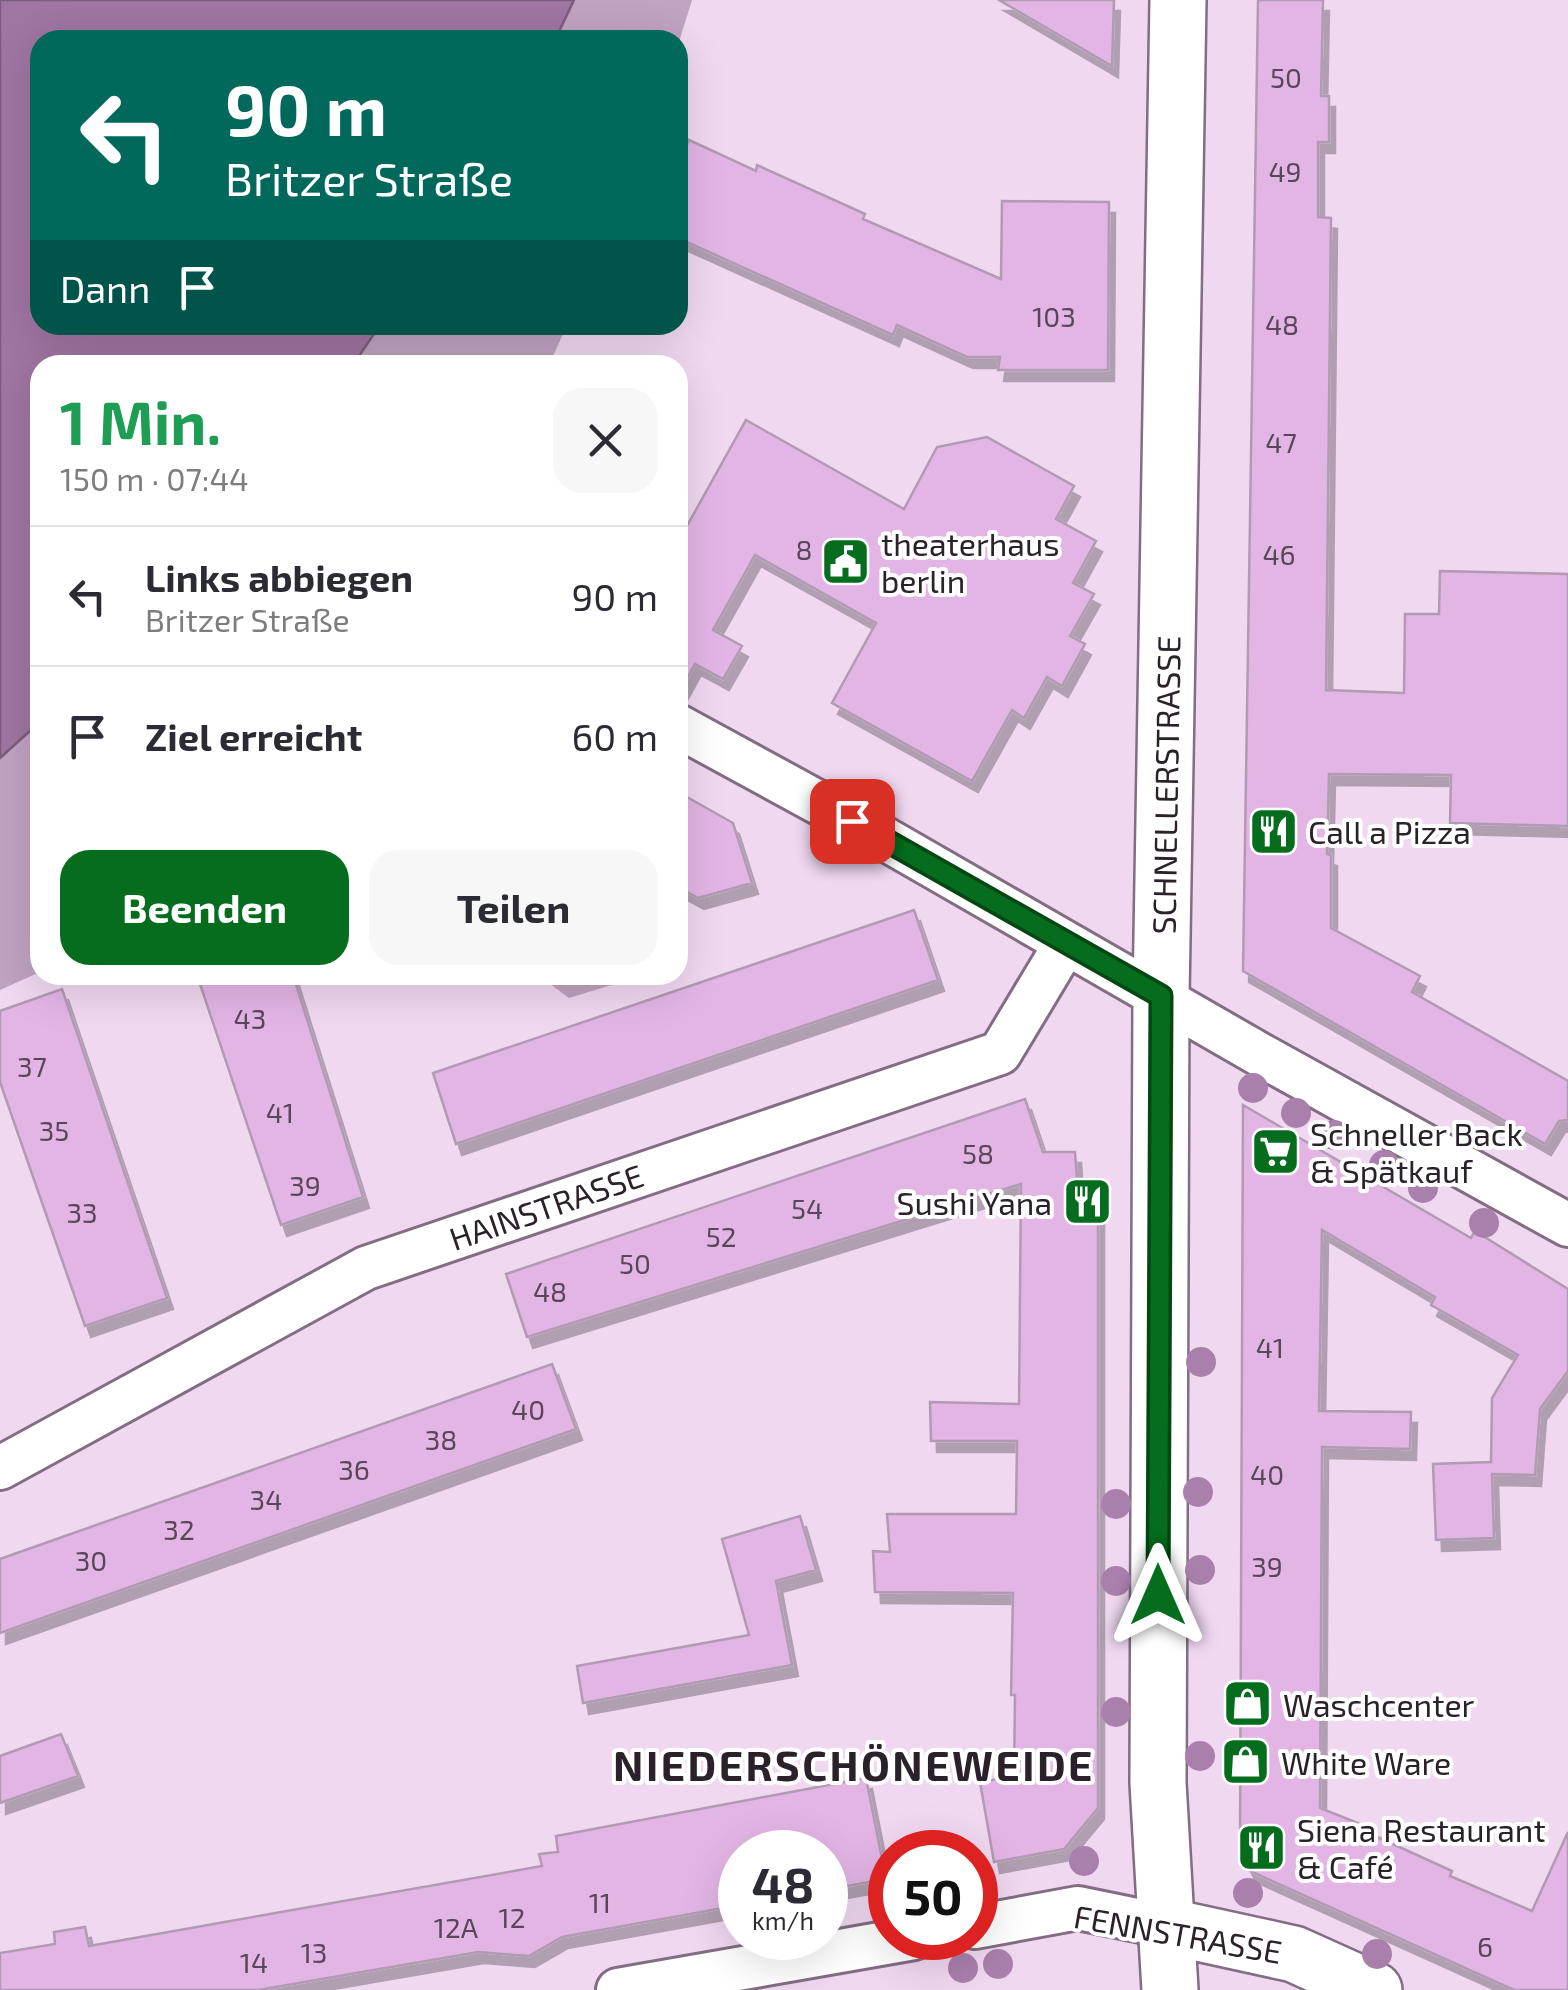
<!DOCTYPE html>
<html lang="de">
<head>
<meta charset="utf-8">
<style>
  body { margin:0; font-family:"Exo 2",sans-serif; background:#f7f7f7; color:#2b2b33; height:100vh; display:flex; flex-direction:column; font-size:38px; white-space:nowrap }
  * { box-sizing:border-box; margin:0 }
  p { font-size:32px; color:#7c7c81 }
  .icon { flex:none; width:55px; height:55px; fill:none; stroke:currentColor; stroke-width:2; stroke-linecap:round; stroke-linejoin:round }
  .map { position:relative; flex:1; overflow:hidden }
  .sheet { position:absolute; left:30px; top:355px; width:658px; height:630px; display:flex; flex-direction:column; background:#fff; border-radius:30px; box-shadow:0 10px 40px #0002 }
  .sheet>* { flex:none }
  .top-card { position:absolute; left:30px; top:30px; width:658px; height:305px; border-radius:30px; box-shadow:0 10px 40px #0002; background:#00695c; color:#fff; overflow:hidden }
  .speed { position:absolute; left:718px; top:1830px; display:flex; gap:20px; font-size:50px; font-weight:700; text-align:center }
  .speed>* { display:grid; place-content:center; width:130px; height:130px; border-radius:50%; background:#fff; box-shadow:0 10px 40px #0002; line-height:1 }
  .speed small { font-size:25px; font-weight:400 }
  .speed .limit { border:15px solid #d22; background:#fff; color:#111 }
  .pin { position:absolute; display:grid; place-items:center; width:85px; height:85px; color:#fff; margin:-42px; border-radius:20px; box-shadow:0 5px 15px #0006 }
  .me { position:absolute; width:110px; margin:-55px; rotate:0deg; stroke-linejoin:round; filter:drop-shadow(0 0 8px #0008) }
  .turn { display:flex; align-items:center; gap:35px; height:210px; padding:0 30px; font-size:45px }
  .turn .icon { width:130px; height:130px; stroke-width:2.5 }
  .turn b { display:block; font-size:70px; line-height:85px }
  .then { display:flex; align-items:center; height:95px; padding:0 30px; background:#0003; gap:20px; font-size:38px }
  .round { display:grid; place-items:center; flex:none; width:105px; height:105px; border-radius:30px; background:#f7f7f7 }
  .headline { display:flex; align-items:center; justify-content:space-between; height:170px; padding:0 30px }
  h1 { font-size:60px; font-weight:700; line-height:75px; color:#1e9e55 }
  .primary-button { display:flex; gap:20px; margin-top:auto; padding:20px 30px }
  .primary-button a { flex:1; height:115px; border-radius:30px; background:#056d1d; color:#fff; font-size:40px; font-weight:700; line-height:115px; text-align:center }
  .primary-button a+a { background:#f7f7f7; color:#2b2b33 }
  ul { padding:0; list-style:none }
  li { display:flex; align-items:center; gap:30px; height:140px; padding:0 30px; border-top:2px solid #e1e1e2 }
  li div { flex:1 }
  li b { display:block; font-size:38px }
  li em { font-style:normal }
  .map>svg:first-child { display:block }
  .green { fill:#c0a2c1 }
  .water { fill:#9f75a1; stroke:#7c5c7d; stroke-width:2.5 }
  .building { fill:#e3b5e5; stroke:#b19bb2; stroke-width:2.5; filter:url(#shadow) }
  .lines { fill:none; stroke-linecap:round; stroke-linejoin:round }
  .street-casing { stroke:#826d83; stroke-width:48 }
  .secondary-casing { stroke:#826d83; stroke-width:60 }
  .street { stroke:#fff; stroke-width:42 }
  .secondary { stroke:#fff; stroke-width:55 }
  .tree { fill:#a980ac }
  .route-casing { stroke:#034713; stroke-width:25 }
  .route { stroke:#056d1d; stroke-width:18 }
  .labels { text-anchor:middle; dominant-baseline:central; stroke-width:8; stroke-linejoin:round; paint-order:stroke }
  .number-label { font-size:28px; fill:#584659 }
  .poi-label { font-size:32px; fill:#2a212a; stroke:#fff; text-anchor:start }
  .street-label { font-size:32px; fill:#2a212a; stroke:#fff }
  .district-label { font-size:42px; font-weight:bold; letter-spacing:2.5px; fill:#2a212a; stroke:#fff }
</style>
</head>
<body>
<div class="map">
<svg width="1568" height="1990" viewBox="0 0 1568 1990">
  <defs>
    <filter id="shadow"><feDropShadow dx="6" dy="11" stdDeviation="0" flood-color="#0004"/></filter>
  </defs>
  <rect width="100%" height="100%" fill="#f0d8f1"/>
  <path class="green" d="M 574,0 L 692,0 L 678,45 L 678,40 L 555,40 Z
    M 380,325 L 567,325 L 549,365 L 353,365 Z
    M 40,722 L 40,972 L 0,990 L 0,758 Z
    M 538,975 L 644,975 L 569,998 Z"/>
  <path class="water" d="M 0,0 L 574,0 L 555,40 L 40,40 L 40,325 L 380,325 L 353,365 L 40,365 L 40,722 L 0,758 Z"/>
  <path class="building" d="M 999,0 L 1114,0 L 1112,66 Z
    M 1258,0 L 1323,0 L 1321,96 L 1329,96 L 1329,142 L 1318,142 L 1318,217 L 1331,218 L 1326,690 L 1404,693 L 1405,614 L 1439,614 L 1440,571 L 1568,574 L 1568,826 L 1450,823 L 1451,775 L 1329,774 L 1327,854 L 1331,855 L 1331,928 L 1420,976 L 1412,992 L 1568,1081 L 1568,1120 L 1559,1121 L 1545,1144 L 1243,971 Z
    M 689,140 L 756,171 L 757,165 L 865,214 L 863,219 L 1001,279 L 1002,201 L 1109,202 L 1108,370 L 998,370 L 1000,357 L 967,357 L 897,325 L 893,335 L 678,238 L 678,164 Z
    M 746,420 L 904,509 L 937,447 L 987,437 L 1074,486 L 1056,519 L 1096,541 L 1073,583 L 1094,594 L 1070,636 L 1085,644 L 1062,686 L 1047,677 L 1024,718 L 1012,710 L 972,781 L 832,703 L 876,623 L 755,555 L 713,630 L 742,646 L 723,679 L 695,664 L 678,695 L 678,542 Z
    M 678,792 L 733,823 L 752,883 L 698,898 L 678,887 Z
    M 914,910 L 938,980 L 456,1144 L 433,1073 Z
    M 197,975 L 293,975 L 363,1197 L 281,1225 Z
    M 62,989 L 167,1298 L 85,1326 L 0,1082 L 0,1011 Z
    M 1025,1099 L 1043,1152 L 1075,1152 L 1077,1180 L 1098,1180 L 1098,1808 L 1064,1849 L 994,1862 L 980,1782 L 1014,1776 L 1015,1695 L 1011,1695 L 1013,1593 L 875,1592 L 873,1551 L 890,1552 L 887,1514 L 1016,1514 L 1017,1441 L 931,1441 L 930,1402 L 1019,1404 L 1021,1184 L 527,1337 L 506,1274 Z
    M 1243,1105 L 1471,1238 L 1475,1231 L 1568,1289 L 1568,1371 L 1540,1409 L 1535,1475 L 1492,1474 L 1494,1538 L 1436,1540 L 1433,1464 L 1491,1462 L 1492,1398 L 1518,1355 L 1431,1305 L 1435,1297 L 1322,1230 L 1319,1411 L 1411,1412 L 1410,1449 L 1322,1447 L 1320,1808 L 1375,1830 L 1373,1835 L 1452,1871 L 1450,1876 L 1532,1911 L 1568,1832 L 1568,1990 L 1514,1990 L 1250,1871 L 1240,1849 Z
    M 552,1364 L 576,1429 L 0,1633 L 0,1559 Z
    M 800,1516 L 816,1570 L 776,1581 L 792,1665 L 583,1703 L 577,1666 L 749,1635 L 722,1539 Z
    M 61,1734 L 78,1776 L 0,1803 L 0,1756 Z
    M 866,1778 L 886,1879 L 825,1890 L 825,1852 L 740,1852 L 740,1905 L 562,1937 L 529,1956 L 478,1952 L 258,1990 L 0,1990 L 0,1953 L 55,1944 L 54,1932 L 85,1927 L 89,1946 L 542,1866 L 539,1854 L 558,1852 L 556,1836 Z"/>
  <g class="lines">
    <defs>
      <path id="street" d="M 678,726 L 887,840 L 1259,1054 L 1568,1225
        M 0,1468 L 366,1268 L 1000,1053 L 1066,943
        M 975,1927 L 1078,1908 L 1166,1926
        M 618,1990 L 914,1938"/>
      <path id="secondary" d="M 1166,1926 L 1294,1954 L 1374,1990
        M 1170,1990 L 1158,1783 L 1161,996 L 1178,0"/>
    </defs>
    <use href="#street" class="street-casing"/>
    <use href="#secondary" class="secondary-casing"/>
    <use href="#street" class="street"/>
    <use href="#secondary" class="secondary"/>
  </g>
  <g class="tree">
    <circle cx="1253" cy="1088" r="15"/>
    <circle cx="1296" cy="1113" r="15"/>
    <circle cx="1334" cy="1135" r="15"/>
    <circle cx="1384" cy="1165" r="15"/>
    <circle cx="1423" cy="1188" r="15"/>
    <circle cx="1484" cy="1223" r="15"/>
    <circle cx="1201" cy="1362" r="15"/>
    <circle cx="1198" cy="1492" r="15"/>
    <circle cx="1116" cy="1504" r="15"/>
    <circle cx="1200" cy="1570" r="15"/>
    <circle cx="1116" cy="1581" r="15"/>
    <circle cx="1116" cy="1712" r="15"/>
    <circle cx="1200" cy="1756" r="15"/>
    <circle cx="1084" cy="1861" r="15"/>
    <circle cx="1248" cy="1893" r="15"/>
    <circle cx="1377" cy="1954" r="15"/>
    <circle cx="998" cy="1964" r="15"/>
    <circle cx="963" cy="1968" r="15"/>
  </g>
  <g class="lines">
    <defs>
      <path id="route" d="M 852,821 L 1161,996 L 1158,1595"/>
    </defs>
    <use href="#route" class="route-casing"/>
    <use href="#route" class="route"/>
  </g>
  <defs>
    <symbol id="civic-square" viewBox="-11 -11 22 22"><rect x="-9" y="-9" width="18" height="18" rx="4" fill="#056d1d" stroke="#fff"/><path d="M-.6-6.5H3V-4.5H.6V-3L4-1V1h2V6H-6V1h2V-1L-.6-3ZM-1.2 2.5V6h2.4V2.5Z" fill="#fff"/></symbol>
    <symbol id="restaurant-square" viewBox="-11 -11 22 22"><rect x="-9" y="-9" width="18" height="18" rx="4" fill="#056d1d" stroke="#fff"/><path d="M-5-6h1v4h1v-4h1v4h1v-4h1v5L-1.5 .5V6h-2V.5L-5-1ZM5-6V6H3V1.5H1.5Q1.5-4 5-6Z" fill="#fff"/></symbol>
    <symbol id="supermarket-square" viewBox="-11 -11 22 22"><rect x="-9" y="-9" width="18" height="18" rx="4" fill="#056d1d" stroke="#fff"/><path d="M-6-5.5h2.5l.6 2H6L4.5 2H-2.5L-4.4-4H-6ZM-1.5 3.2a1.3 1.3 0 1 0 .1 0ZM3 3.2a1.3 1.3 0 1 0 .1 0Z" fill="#fff"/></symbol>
    <symbol id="shop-square" viewBox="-11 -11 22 22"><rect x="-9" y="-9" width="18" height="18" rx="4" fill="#056d1d" stroke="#fff"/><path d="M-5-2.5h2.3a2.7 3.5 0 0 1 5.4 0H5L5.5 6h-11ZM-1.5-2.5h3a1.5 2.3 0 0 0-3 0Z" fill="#fff"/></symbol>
  </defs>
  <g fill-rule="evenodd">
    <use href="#civic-square" x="818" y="534" width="55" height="55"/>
    <use href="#restaurant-square" x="1246" y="804" width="55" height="55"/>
    <use href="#supermarket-square" x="1248" y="1124" width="55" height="55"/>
    <use href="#restaurant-square" x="1060" y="1174" width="55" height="55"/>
    <use href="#shop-square" x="1220" y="1676" width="55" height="55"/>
    <use href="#shop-square" x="1218" y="1734" width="55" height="55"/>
    <use href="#restaurant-square" x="1234" y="1820" width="55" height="55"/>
  </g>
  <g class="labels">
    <g class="number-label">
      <text x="1286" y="77">50</text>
      <text x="1285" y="171">49</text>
      <text x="1054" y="316">103</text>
      <text x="1282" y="324">48</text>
      <text x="1281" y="442">47</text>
      <text x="804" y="549">8</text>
      <text x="1279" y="554">46</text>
      <text x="250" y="1018">43</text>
      <text x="32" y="1066">37</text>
      <text x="280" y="1112">41</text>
      <text x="54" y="1130">35</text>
      <text x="978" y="1153">58</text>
      <text x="305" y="1185">39</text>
      <text x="807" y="1208">54</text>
      <text x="82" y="1212">33</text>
      <text x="721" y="1236">52</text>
      <text x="635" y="1263">50</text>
      <text x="550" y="1291">48</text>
      <text x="1270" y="1347">41</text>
      <text x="528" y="1409">40</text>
      <text x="441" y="1439">38</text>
      <text x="354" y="1469">36</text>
      <text x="1267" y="1474">40</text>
      <text x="266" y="1499">34</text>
      <text x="179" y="1529">32</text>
      <text x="91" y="1560">30</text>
      <text x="1267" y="1566">39</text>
      <text x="600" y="1902">11</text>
      <text x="512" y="1917">12</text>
      <text x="456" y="1927">12A</text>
      <text x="1485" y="1946">6</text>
      <text x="314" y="1952">13</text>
      <text x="254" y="1962">14</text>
    </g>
    <g class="poi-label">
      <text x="881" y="543">theaterhaus<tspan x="881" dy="37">berlin</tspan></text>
      <text x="1308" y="831">Call a Pizza</text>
      <text x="1310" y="1133">Schneller Back<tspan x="1310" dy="37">&amp; Spätkauf</tspan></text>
      <text x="1052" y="1202" text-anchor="end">Sushi Yana</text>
      <text x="1283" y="1704">Waschcenter</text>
      <text x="1281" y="1762">White Ware</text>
      <text x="1297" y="1829">Siena Restaurant<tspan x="1297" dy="37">&amp; Café</tspan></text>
    </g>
    <g class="street-label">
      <text transform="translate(1165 785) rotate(-89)">SCHNELLERSTRASSE</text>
      <text transform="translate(546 1206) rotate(-19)">HAINSTRASSE</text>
      <text transform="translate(1178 1933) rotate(10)">FENNSTRASSE</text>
    </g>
    <g class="district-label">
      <text x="854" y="1764">NIEDERSCHÖNEWEIDE</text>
    </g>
  </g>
</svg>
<div class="speed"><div>48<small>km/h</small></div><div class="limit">50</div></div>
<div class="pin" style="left:852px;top:821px;background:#d93025"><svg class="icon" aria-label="arrive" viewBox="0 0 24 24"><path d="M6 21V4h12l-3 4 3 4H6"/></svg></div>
<svg class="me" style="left:1158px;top:1595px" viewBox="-20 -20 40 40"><path d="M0-17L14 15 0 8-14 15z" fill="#056d1d" stroke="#fff" stroke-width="4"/></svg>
<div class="top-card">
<div class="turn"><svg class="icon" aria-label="left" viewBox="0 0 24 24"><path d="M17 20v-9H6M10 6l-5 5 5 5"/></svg><div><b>90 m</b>Britzer Straße</div></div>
<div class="then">Dann<svg class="icon" aria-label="arrive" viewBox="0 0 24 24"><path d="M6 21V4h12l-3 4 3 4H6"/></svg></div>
</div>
<section class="sheet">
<div class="headline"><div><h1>1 Min.</h1><p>150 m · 07:44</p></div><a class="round"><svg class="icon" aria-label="close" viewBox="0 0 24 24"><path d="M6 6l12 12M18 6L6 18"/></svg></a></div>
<ul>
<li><svg class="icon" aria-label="left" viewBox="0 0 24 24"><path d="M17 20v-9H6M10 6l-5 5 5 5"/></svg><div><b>Links abbiegen</b><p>Britzer Straße</p></div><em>90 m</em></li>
<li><svg class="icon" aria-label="arrive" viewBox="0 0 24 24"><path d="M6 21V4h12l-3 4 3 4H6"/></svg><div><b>Ziel erreicht</b></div><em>60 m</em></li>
</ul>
<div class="primary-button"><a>Beenden</a><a>Teilen</a></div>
</section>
</div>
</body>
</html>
